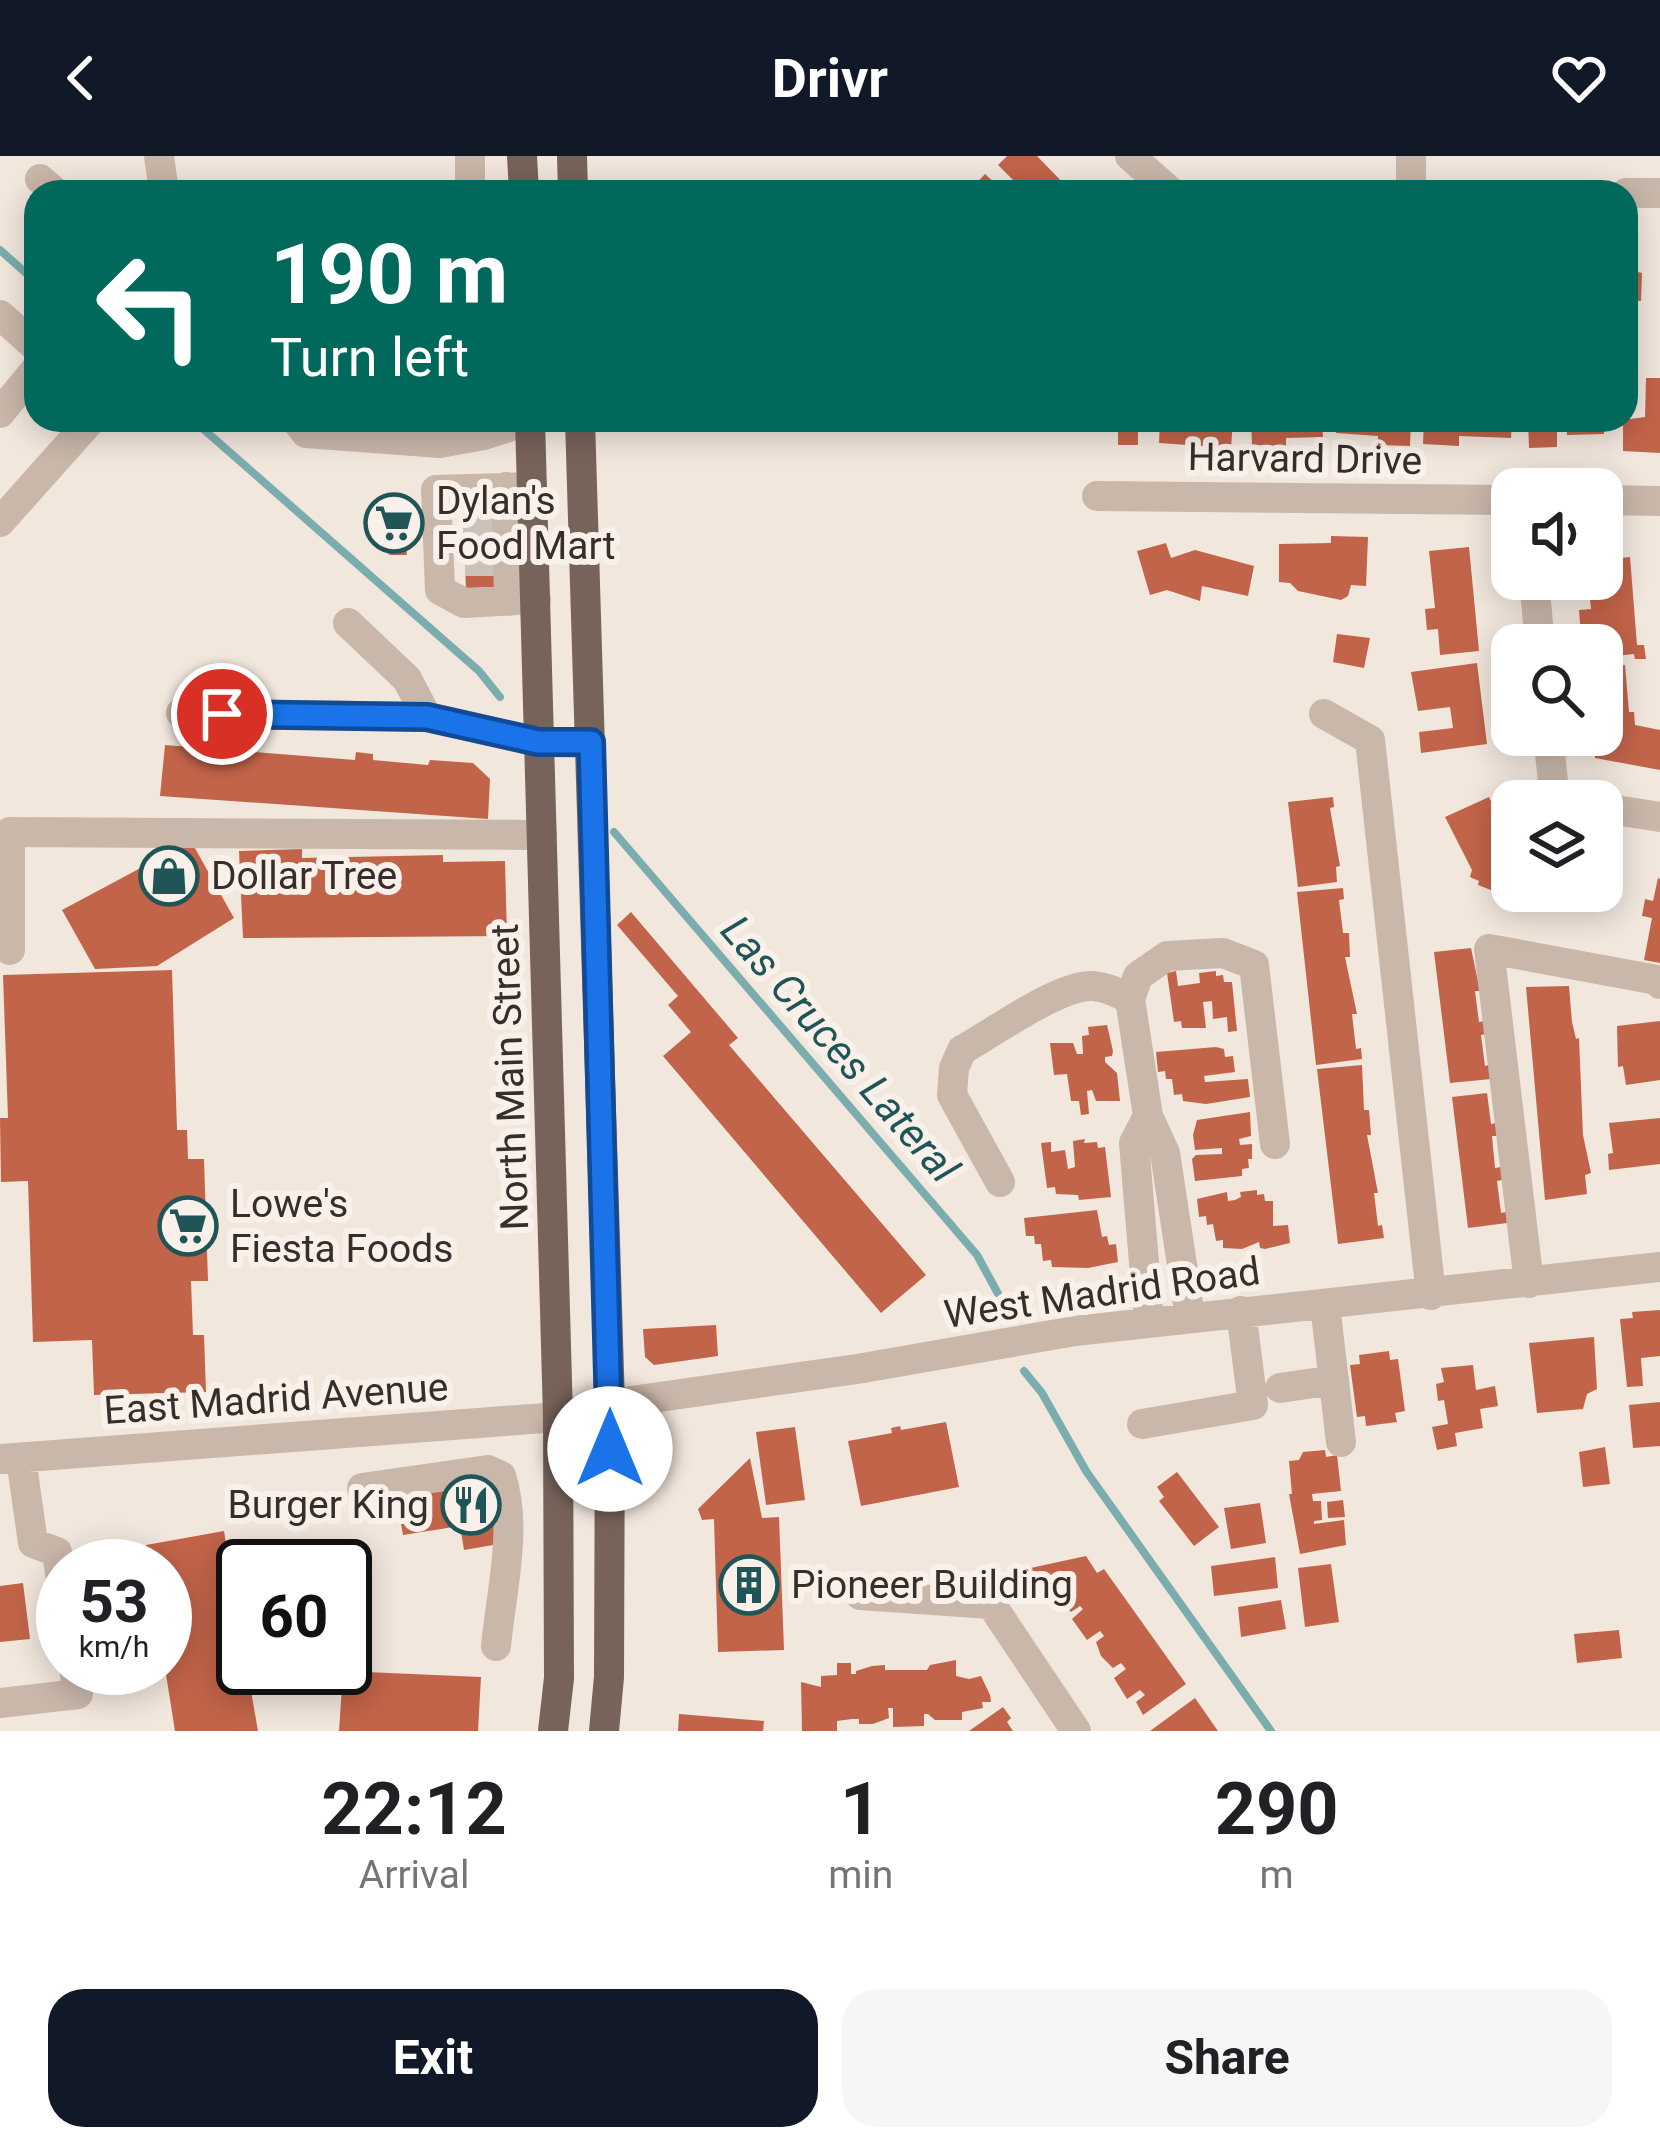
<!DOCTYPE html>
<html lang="en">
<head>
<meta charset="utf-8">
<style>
  body { margin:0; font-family:Roboto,sans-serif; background:#f6f6f6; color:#202124; height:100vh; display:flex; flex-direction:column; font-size:45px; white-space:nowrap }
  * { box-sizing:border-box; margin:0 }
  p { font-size:39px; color:#757577 }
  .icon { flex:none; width:66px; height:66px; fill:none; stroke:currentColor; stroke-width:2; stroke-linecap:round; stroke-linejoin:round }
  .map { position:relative; height:1575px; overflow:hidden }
  .details { display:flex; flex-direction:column; background:#fff; flex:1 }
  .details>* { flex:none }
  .banner { position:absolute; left:24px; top:24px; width:1614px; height:252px; border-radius:36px; box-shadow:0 6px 30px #0003; background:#00695c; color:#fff; overflow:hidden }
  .controls { position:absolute; left:1491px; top:312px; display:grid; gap:24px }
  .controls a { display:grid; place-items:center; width:132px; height:132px; border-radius:24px; background:#fff; box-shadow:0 6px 30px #0003; font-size:60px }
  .speed { position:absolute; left:36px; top:1383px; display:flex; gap:24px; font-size:60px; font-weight:700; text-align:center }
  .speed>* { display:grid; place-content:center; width:156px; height:156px; border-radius:50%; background:#fff; box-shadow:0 6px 30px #0003; line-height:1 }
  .speed small { font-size:30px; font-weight:400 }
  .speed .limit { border:6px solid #111; border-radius:18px; background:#fff; color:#111 }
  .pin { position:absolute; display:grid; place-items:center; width:102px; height:102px; color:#fff; margin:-51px; border:6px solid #fff; border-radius:50%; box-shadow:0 3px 12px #0007 }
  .me { position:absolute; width:132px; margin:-66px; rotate:0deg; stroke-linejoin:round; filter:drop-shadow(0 0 9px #0008) }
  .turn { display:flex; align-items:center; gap:42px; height:252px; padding:0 48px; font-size:54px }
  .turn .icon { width:156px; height:156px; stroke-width:2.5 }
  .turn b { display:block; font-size:84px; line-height:102px }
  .eta { display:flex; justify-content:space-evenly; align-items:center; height:204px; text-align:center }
  .eta b { font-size:72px; font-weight:700; line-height:84px }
  .primary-button { display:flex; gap:24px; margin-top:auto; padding:24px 48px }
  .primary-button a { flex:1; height:138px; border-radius:36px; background:#111827; color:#fff; font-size:48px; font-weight:700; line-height:138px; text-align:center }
  .primary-button a+a { background:#f6f6f6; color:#202124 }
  header { display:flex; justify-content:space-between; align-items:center; height:156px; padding:0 48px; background:#111827; color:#fff; font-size:54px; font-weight:700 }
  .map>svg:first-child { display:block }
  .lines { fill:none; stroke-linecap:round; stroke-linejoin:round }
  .stream { stroke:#7cadae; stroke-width:8 }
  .building { fill:#c2644a }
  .minor-tunnel { stroke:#cdc2b9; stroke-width:30; stroke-dasharray:30 15; stroke-linecap:butt }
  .minor { stroke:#c9b7a9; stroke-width:30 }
  .major { stroke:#78635a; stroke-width:30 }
  .route-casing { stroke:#114b97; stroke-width:30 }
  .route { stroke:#1a73e8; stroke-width:21 }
  .labels { text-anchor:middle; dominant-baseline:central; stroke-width:12; stroke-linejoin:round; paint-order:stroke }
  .street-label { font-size:39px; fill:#372d29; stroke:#f9f1e9 }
  .poi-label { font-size:39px; fill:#372d29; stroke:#f9f1e9; text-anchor:start }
  .water-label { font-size:42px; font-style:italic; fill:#1f5557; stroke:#f9f1e9 }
</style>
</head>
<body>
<header><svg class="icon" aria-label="back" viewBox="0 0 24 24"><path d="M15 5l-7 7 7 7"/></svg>Drivr<svg class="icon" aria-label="heart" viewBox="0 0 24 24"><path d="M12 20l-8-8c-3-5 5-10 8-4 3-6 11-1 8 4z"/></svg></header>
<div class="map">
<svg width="1660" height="1575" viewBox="0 0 1660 1575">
  <rect width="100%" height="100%" fill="#f2e7dd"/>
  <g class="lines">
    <path class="stream" d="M 0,94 L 36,126
      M 193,264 L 479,515 L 500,541
      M 614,676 L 977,1099 L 1008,1156
      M 1024,1215 L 1042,1237 L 1086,1315 L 1271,1575"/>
  </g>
  <path class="building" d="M 1007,0 L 1037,0 L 1067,31 L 1062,36 L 1025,36 L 998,9 Z
    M 985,18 L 1005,36 L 968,36 Z
    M 1626,113 L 1642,117 L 1641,145 L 1626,144 Z
    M 1646,222 L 1660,222 L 1660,297 L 1623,295 L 1623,264 L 1645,261 Z
    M 1138,264 L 1138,289 L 1118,289 L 1118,275 L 1075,276 L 1078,264 Z
    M 1160,264 L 1233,264 L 1231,292 L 1159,287 Z
    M 1251,264 L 1322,264 L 1323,281 L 1286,282 L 1286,290 L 1252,289 Z
    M 1337,264 L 1411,264 L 1410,290 L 1378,289 L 1378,280 L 1336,277 Z
    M 1424,264 L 1512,264 L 1511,282 L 1459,280 L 1459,290 L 1423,288 Z
    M 1528,264 L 1604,264 L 1604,278 L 1567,279 L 1567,274 L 1557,274 L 1557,291 L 1529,292 Z
    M 496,335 L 499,436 L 466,436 L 463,336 Z
    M 402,348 L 407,399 L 390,399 L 385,395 L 383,349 Z
    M 1331,380 L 1368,381 L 1366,430 L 1351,429 L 1348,440 L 1341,444 L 1298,435 L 1290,427 L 1279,426 L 1279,388 L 1331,387 Z
    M 1166,387 L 1171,402 L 1195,394 L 1254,410 L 1248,440 L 1202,430 L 1200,445 L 1167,434 L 1150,439 L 1137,395 Z
    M 1469,391 L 1479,495 L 1440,499 L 1438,473 L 1427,474 L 1425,453 L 1435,452 L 1429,395 Z
    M 1630,401 L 1637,489 L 1644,489 L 1646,503 L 1635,503 L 1634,498 L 1606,501 L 1604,479 L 1581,481 L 1579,454 L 1591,453 L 1588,423 L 1602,423 L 1602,404 Z
    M 1337,478 L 1370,482 L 1364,512 L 1333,506 Z
    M 1477,507 L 1487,588 L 1421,597 L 1419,576 L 1453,572 L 1450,551 L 1418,555 L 1411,516 Z
    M 1625,509 L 1629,556 L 1634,556 L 1635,569 L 1660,574 L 1660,614 L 1595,602 L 1594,579 L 1602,579 L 1602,511 Z
    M 165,589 L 355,604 L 356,596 L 373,598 L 373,604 L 428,609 L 430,604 L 473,607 L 490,623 L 488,663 L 160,640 Z
    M 1333,641 L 1334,651 L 1330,652 L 1340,710 L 1336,711 L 1337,726 L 1298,731 L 1288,646 Z
    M 1489,641 L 1503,671 L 1499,673 L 1505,685 L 1512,688 L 1512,735 L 1602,735 L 1602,706 L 1608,706 L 1605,747 L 1545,743 L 1542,754 L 1478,729 L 1479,725 L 1470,721 L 1472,714 L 1445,661 Z
    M 191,685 L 234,762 L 157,810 L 95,813 L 62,754 Z
    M 302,693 L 302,702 L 443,699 L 443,706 L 505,705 L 507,780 L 243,782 L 239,695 Z
    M 1658,722 L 1660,723 L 1660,807 L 1644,804 L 1652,762 L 1642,760 L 1645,743 L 1653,745 Z
    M 1343,732 L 1344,743 L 1339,744 L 1343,777 L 1349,777 L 1350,801 L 1345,801 L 1357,858 L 1352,858 L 1356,893 L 1361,892 L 1362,903 L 1316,909 L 1297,736 Z
    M 631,756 L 738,882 L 729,889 L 926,1119 L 881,1157 L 663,900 L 691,876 L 668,849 L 678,840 L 617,769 Z
    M 1471,792 L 1480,835 L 1475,835 L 1479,866 L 1485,865 L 1486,878 L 1481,879 L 1485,910 L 1489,909 L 1491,923 L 1450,927 L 1434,796 Z
    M 172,814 L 177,974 L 187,974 L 188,1003 L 204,1003 L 208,1125 L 191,1125 L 193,1179 L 204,1179 L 206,1236 L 94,1239 L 92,1184 L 33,1186 L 28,1025 L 1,1026 L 0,962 L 8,962 L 3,819 Z
    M 1176,815 L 1178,830 L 1200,827 L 1199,817 L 1216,815 L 1216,820 L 1223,819 L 1224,826 L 1232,826 L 1237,875 L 1228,876 L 1227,861 L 1213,863 L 1212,845 L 1203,846 L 1206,872 L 1182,872 L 1181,865 L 1174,866 L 1167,817 Z
    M 1569,830 L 1572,866 L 1576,883 L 1579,882 L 1583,979 L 1591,1017 L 1585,1019 L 1587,1038 L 1545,1044 L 1526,831 Z
    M 1660,865 L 1660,924 L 1626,929 L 1623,910 L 1618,911 L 1617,870 Z
    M 1107,869 L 1113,895 L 1112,900 L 1105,901 L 1105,906 L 1117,917 L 1120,945 L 1096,945 L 1092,934 L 1087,935 L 1089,958 L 1081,959 L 1079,945 L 1071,945 L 1067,918 L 1054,919 L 1050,887 L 1073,887 L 1077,898 L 1083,898 L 1082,880 L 1089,879 L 1088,871 Z
    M 1216,891 L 1224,893 L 1225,901 L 1233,900 L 1235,916 L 1204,920 L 1205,926 L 1248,923 L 1250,941 L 1206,948 L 1183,945 L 1182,938 L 1174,939 L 1172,923 L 1166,923 L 1165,915 L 1158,916 L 1156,896 Z
    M 1362,909 L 1364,954 L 1369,954 L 1371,979 L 1367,979 L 1378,1037 L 1374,1037 L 1378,1070 L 1382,1069 L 1384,1082 L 1338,1088 L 1317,913 Z
    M 1487,937 L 1491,968 L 1496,967 L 1498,980 L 1492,980 L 1495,1012 L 1501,1011 L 1502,1024 L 1497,1025 L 1501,1057 L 1506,1056 L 1507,1067 L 1468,1072 L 1452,941 Z
    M 1250,956 L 1251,980 L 1239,983 L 1240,989 L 1252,988 L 1252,1003 L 1248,1003 L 1249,1012 L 1242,1013 L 1242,1020 L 1195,1025 L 1192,1003 L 1196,999 L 1222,998 L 1222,992 L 1195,994 L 1193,979 L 1197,964 Z
    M 1660,962 L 1660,1008 L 1609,1014 L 1608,998 L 1613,997 L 1609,967 Z
    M 1085,983 L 1084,987 L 1097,986 L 1098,992 L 1105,991 L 1111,1041 L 1079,1044 L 1078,1039 L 1056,1038 L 1055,1031 L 1047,1032 L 1041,987 L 1051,986 L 1051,996 L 1065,994 L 1068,1013 L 1075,1011 L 1073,985 Z
    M 1257,1034 L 1257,1039 L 1264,1038 L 1265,1045 L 1273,1045 L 1273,1070 L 1288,1069 L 1290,1087 L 1265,1093 L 1260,1092 L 1259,1086 L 1242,1093 L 1223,1092 L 1223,1084 L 1216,1085 L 1213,1068 L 1207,1069 L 1206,1060 L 1199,1061 L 1197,1043 L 1227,1036 L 1228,1045 L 1235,1044 L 1241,1041 L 1240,1036 Z
    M 1097,1054 L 1102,1081 L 1107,1080 L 1109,1089 L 1116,1088 L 1118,1106 L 1088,1112 L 1052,1111 L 1051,1104 L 1043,1105 L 1041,1088 L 1035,1088 L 1034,1080 L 1026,1080 L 1024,1062 Z
    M 1660,1154 L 1660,1200 L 1641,1202 L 1643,1230 L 1627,1231 L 1620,1163 L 1633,1162 L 1632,1156 Z
    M 716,1169 L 718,1200 L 654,1209 L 645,1201 L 643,1173 Z
    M 1594,1181 L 1597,1233 L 1587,1238 L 1583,1253 L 1537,1257 L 1529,1187 Z
    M 1389,1195 L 1390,1204 L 1398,1203 L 1405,1255 L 1395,1257 L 1397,1266 L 1366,1270 L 1365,1260 L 1357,1261 L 1350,1209 L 1360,1208 L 1359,1199 Z
    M 1473,1209 L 1476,1234 L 1495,1230 L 1498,1250 L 1480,1253 L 1483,1272 L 1455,1277 L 1457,1290 L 1437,1294 L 1432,1271 L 1448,1268 L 1444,1244 L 1438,1245 L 1436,1228 L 1444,1226 L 1441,1212 Z
    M 1660,1246 L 1660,1290 L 1633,1292 L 1629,1249 Z
    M 946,1266 L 959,1331 L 861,1350 L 848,1285 L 892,1277 L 891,1272 L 900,1270 L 901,1274 Z
    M 795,1271 L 805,1344 L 766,1349 L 756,1276 Z
    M 1605,1291 L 1610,1328 L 1583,1331 L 1579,1296 Z
    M 1325,1294 L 1326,1301 L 1337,1299 L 1341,1335 L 1312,1338 L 1313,1345 L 1321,1345 L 1322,1364 L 1314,1365 L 1314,1368 L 1344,1364 L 1346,1389 L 1300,1398 L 1289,1338 L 1292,1338 L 1289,1305 L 1299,1304 L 1303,1296 Z
    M 750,1302 L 762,1362 L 779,1361 L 784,1494 L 718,1496 L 714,1363 L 702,1364 L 698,1353 Z
    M 1177,1316 L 1219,1371 L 1194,1390 L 1159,1345 L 1164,1341 L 1157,1331 Z
    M 487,1321 L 492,1353 L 505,1387 L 464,1394 L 460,1370 L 403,1379 L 400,1362 L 387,1365 L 382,1338 Z
    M 1343,1344 L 1345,1361 L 1328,1362 L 1327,1346 Z
    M 1260,1347 L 1266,1387 L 1231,1393 L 1224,1352 Z
    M 224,1375 L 243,1489 L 243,1512 L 247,1512 L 258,1575 L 175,1575 L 165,1512 L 165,1410 L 149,1410 L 146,1389 Z
    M 1086,1400 L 1097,1417 L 1104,1413 L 1186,1528 L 1143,1559 L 1136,1546 L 1145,1539 L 1140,1534 L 1127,1543 L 1114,1522 L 1126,1513 L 1121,1507 L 1113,1512 L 1101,1500 L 1096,1486 L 1104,1480 L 1100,1475 L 1087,1484 L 1072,1463 L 1083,1453 L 1080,1450 L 1071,1456 L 1051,1434 L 1055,1431 L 1052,1428 L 1043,1435 L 1026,1413 Z
    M 1275,1401 L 1278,1432 L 1214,1440 L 1211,1410 Z
    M 1331,1408 L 1339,1466 L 1305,1471 L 1298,1412 Z
    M 23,1427 L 30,1483 L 0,1486 L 0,1430 Z
    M 1281,1444 L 1286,1473 L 1241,1481 L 1238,1451 Z
    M 1619,1474 L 1622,1502 L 1577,1507 L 1574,1478 Z
    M 956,1504 L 956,1520 L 969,1523 L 981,1520 L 990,1539 L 991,1546 L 982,1546 L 983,1552 L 962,1556 L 962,1564 L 935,1564 L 928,1558 L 924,1558 L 924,1570 L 893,1571 L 893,1552 L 888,1552 L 889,1562 L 873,1568 L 859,1568 L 859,1563 L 852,1563 L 837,1565 L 837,1575 L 802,1575 L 801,1526 L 821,1531 L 821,1520 L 837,1519 L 837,1507 L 851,1507 L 851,1518 L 856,1518 L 856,1515 L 872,1510 L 885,1509 L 885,1514 L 927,1514 L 930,1509 Z
    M 343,1515 L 481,1521 L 478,1575 L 339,1575 Z
    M 1195,1542 L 1218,1575 L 1150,1575 Z
    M 1003,1551 L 1011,1562 L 1007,1566 L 1013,1575 L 969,1575 Z
    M 679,1558 L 764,1565 L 763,1575 L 678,1575 Z"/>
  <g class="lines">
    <path class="minor-tunnel" d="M 463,370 L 497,369
      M 465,405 L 498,405"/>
    <path class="minor" d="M 159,0 L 164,36
      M 470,0 L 470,36
      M 1130,0 L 1171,36
      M 1411,0 L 1411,36
      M 40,23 L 55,36
      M 1626,37 L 1660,37
      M 0,159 L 36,191
      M 0,257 L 36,213
      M 296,264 L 306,277 L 440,287 L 484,279 L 530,264
      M 506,331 L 509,445
      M 532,331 L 436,334 L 440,434 L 464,447 L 536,443
      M 1097,340 L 1512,344
      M 1602,344 L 1660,345
      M 0,366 L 91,264
      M 1534,423 L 1540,489
      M 348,467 L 407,523 L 427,561
      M 181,557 L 427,561 L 538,586 L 591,587
      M 1324,558 L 1370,584 L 1431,1139
      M 1548,579 L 1555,644 L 1559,645
      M 1602,652 L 1660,661
      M 10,794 L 10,676 L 542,679
      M 1148,960 L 1134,987 L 1149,1166
      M 1000,1026 L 952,939 L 954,912 L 962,894 C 993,877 1060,828 1093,830 C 1107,831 1118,837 1130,843
      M 1529,1127 L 1489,793 L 1657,824 L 1660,828
      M 1325,1149 L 1341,1286
      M 1190,1161 L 1165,997 L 1148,960 L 1130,843 L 1138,820 L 1167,800 L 1223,797 L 1254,809 L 1275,988
      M 1280,1232 L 1334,1224
      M 1142,1268 L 1253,1249 L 1241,1155
      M 21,1302 L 33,1387 L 57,1396 L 63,1439
      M 0,1303 L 558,1261 L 610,1248 L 857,1213 L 1075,1175 L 1660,1111
      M 362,1332 L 488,1314 L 501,1320 C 518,1371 501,1437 496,1490
      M 860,1439 L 991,1448 L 1076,1575
      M 0,1547 L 78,1538 L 74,1512"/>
    <path class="major" d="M 522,0 L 524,36
      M 572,0 L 573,36
      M 530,264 L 558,1261 L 559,1522 L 553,1575
      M 580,264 L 610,1248 L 609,1521 L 604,1575"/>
  </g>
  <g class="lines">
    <defs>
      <path id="route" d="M 222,558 L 427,561 L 538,586 L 591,586 L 610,1293"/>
    </defs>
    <use href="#route" class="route-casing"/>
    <use href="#route" class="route"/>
  </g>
  <defs>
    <symbol id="supermarket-ring" viewBox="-11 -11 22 22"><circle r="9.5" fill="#f9f1e9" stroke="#1f5557" stroke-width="1.5"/><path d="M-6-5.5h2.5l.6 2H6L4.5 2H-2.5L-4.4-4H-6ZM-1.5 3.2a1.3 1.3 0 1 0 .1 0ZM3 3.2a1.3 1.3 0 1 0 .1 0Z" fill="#1f5557"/></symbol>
    <symbol id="shop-ring" viewBox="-11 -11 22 22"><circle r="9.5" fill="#f9f1e9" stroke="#1f5557" stroke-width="1.5"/><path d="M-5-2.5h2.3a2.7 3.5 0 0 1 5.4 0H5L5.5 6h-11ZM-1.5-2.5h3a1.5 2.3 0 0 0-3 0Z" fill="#1f5557"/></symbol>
    <symbol id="restaurant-ring" viewBox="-11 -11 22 22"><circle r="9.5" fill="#f9f1e9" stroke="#1f5557" stroke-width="1.5"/><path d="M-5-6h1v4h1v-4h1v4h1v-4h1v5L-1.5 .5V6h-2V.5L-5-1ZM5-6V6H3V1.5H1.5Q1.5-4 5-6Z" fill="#1f5557"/></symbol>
    <symbol id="building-ring" viewBox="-11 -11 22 22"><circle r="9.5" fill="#f9f1e9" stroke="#1f5557" stroke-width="1.5"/><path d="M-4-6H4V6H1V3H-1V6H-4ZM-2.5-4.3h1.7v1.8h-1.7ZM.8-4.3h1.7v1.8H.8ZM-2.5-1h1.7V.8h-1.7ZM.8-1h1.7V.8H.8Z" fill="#1f5557"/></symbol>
  </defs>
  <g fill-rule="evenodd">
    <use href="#supermarket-ring" x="361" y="334" width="66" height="66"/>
    <use href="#shop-ring" x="136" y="687" width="66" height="66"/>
    <use href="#supermarket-ring" x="155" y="1037" width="66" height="66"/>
    <use href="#restaurant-ring" x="438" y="1316" width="66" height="66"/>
    <use href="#building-ring" x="716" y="1396" width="66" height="66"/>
  </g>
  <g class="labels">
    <g class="street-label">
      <text transform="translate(1305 303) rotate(1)">Harvard Drive</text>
      <text transform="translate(510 921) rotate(-92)">North Main Street</text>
      <text transform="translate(1102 1137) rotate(-8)">West Madrid Road</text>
      <text transform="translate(276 1243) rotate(-4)">East Madrid Avenue</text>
    </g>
    <g class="poi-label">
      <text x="436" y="345">Dylan's<tspan x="436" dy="45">Food Mart</tspan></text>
      <text x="211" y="720">Dollar Tree</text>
      <text x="230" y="1048">Lowe's<tspan x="230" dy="45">Fiesta Foods</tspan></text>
      <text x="429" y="1349" text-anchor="end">Burger King</text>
      <text x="791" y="1429">Pioneer Building</text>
    </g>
    <g class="water-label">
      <text transform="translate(840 893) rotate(49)">Las Cruces Lateral</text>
    </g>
  </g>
</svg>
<div class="controls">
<a><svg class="icon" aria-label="sound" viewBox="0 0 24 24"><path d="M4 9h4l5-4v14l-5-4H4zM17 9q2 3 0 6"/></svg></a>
<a><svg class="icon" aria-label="search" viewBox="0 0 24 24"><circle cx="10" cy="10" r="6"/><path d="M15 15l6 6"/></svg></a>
<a><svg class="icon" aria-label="layers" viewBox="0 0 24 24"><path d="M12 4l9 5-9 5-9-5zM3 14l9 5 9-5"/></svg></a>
</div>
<div class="speed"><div>53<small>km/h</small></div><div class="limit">60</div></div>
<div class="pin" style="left:222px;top:558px;background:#d93025"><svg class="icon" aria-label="arrive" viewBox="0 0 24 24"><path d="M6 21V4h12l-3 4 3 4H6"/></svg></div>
<svg class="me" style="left:610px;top:1293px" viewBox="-20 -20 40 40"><circle r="19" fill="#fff"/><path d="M0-13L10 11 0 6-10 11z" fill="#1a73e8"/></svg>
<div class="banner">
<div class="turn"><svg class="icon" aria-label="left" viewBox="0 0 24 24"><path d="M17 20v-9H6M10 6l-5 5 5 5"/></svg><div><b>190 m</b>Turn left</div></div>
</div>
</div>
<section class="details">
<div class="eta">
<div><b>22:12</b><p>Arrival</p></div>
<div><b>1</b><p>min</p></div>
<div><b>290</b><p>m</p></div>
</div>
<div class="primary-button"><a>Exit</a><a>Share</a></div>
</section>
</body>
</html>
